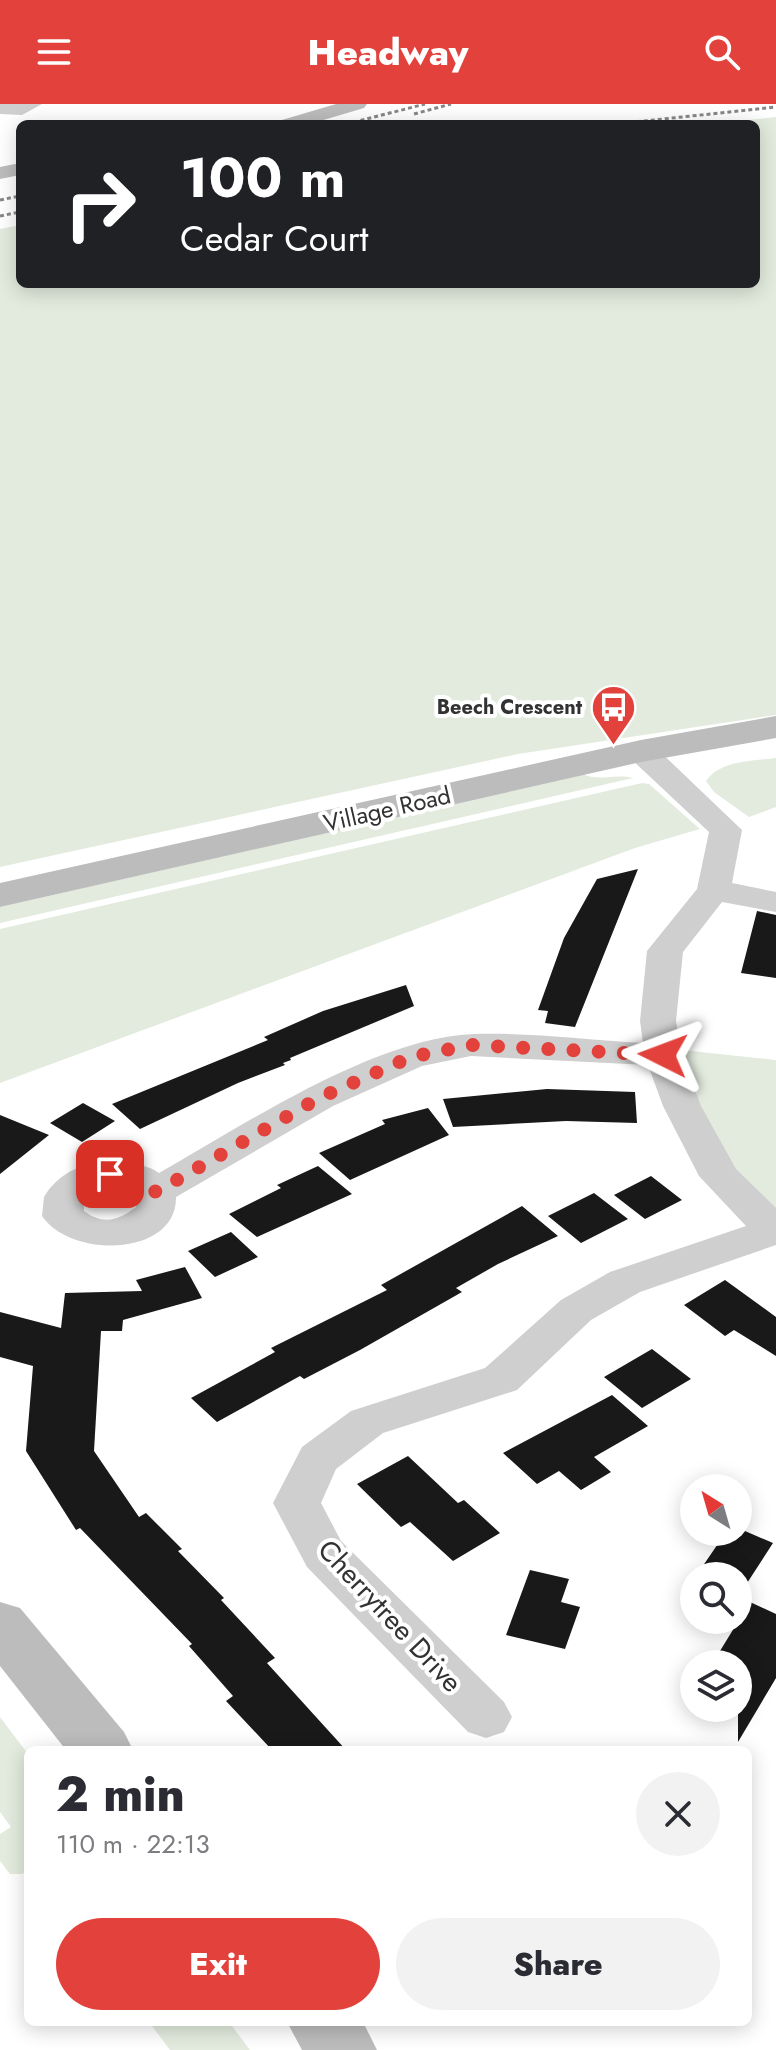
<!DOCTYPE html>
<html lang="en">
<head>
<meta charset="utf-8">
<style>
  body { margin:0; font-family:Jost,sans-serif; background:#f2f2f3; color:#2b2b33; height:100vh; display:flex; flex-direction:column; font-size:30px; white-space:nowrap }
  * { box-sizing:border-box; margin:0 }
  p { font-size:26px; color:#7c7c81 }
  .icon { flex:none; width:44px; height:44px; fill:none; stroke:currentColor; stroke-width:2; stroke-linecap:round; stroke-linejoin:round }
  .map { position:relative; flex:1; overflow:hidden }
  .details { position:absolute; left:24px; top:1642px; width:728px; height:280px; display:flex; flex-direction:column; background:#fff; border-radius:12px; box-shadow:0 4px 20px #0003 }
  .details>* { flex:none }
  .hud { position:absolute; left:16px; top:16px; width:744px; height:168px; border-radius:12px; box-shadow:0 4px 20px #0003; background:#202124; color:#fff; overflow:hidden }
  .needle { width:52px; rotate:323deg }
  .tools { position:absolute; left:680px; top:1370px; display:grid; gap:16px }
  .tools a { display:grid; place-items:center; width:72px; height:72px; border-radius:50%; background:#fff; box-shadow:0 4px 20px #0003; font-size:40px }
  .pin { position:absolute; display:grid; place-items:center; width:68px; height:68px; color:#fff; margin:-34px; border-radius:16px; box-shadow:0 4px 12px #0006 }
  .me { position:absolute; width:88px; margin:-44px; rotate:273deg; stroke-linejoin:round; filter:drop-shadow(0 0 6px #0008) }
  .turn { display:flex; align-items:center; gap:28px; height:168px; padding:0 32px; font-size:36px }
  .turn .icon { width:104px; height:104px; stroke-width:2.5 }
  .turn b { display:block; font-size:56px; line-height:68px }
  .round { display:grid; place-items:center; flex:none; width:84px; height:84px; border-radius:42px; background:#f2f2f3 }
  .head { display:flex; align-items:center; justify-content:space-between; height:136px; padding:0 32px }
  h1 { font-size:48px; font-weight:800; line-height:60px }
  .action { display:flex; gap:16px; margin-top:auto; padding:16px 32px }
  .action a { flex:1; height:92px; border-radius:48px; background:#e2423b; color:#fff; font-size:32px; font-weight:800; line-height:92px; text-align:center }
  .action a+a { background:#f2f2f3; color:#2b2b33 }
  header { display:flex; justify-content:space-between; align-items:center; height:104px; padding:0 32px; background:#e2423b; color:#fff; font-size:36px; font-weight:800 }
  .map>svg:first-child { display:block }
  .green { fill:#e3ebde }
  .building { fill:#191919 }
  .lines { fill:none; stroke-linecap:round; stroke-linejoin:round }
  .street { fill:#cfcfcf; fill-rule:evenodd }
  .secondary { fill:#bcbcbc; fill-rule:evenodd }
  .rail { stroke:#878787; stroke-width:3; stroke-dasharray:4 3; stroke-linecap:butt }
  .route { stroke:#e2423b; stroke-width:14; stroke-dasharray:0 25.2 }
  .labels { text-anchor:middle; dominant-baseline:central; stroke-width:8; stroke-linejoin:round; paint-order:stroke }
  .far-poi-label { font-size:20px; font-weight:bold; fill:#323232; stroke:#fff; text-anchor:end }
  .street-label { font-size:24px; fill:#323232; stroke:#fff }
  .near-street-label { font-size:28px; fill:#323232; stroke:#fff }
</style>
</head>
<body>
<header><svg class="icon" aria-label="menu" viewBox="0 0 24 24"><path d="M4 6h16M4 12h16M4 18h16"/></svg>Headway<svg class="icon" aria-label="search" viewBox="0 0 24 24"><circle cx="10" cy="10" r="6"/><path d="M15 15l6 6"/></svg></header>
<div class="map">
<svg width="776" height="1946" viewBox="0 0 776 1946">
  <rect width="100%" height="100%" fill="#fff"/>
  <path class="green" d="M 776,13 L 776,611 L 518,650 L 0,763 L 0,125 L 20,121 L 20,180 L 756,180 L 756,20 L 714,20 Z
    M 776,654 L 776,703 L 749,713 L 714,688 L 706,677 C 720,656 753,657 776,654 Z
    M 583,670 C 599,678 615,669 633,674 L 0,819 L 0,803 Z
    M 642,679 L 649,680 L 700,725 L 635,744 L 0,979 L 0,825 Z
    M 672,945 L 776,956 L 776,1115 L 723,1069 Z
    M 0,1613 L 28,1650 L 28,1766 L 22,1770 L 10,1770 L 0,1757 L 0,1730 L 11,1723 L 0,1708 Z
    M 149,1918 L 229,1918 L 250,1946 L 170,1946 Z"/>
  <path class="building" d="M 638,765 L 575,923 L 545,919 L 548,907 L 538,906 L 564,834 L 597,775 Z
    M 757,807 L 776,811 L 776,874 L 741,869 Z
    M 406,881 L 414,902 L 290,954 L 291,956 L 283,959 L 285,961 L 238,979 L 140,1025 L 112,1000 L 268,936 L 264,933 L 323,907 Z
    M 547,985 L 635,988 L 637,1019 L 566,1017 L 453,1023 L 443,995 Z
    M 83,999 L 115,1017 L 82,1038 L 50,1019 Z
    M 428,1004 L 449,1031 L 350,1076 L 319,1049 L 385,1020 L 382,1016 Z
    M 0,1011 L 49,1031 L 0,1070 Z
    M 318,1062 L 352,1090 L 257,1133 L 229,1110 L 281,1084 L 277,1081 Z
    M 651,1072 L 682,1096 L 645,1115 L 614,1091 Z
    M 594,1089 L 628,1115 L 581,1139 L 548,1112 Z
    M 522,1102 L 558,1132 L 498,1160 L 456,1184 L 462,1188 L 360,1246 L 304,1275 L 300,1272 L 217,1318 L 191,1294 L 275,1248 L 271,1244 L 387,1186 L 381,1181 Z
    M 231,1128 L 258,1153 L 215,1173 L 188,1147 Z
    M 185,1163 L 202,1194 L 123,1216 L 122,1227 L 101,1227 L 94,1347 L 139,1413 L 146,1409 L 182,1445 L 178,1447 L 224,1494 L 221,1496 L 275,1554 L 267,1559 L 346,1646 L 272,1646 L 226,1597 L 233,1592 L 189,1542 L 192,1540 L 80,1424 L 76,1426 L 26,1347 L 33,1262 L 0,1253 L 0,1208 L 61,1224 L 65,1189 L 142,1187 L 136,1176 Z
    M 725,1176 L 776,1213 L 776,1252 L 734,1226 L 725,1232 L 684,1201 Z
    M 652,1245 L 691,1275 L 642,1304 L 604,1273 Z
    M 612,1291 L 648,1322 L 594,1353 L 611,1368 L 581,1386 L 559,1367 L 537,1380 L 503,1349 Z
    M 408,1352 L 458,1399 L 464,1396 L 500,1429 L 453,1457 L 410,1418 L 401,1423 L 357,1380 Z
    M 738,1424 L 773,1439 L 738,1493 L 738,1472 L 696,1472 L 726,1428 L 738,1428 Z
    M 530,1466 L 569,1475 L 561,1498 L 580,1503 L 565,1545 L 506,1531 Z
    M 750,1498 L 776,1510 L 776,1574 L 738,1638 L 738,1560 L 712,1560 Z"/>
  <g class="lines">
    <path class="street" d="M 0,0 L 42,0 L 22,11 L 0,10 Z
      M 641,638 L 652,640 L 742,726 L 732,779 L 776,788 L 776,808 L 722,798 L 683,848 L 676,917 L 682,951 L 701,1002 L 736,1065 L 776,1104 L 776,1141 L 640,1188 L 591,1216 L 517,1286 L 383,1329 L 336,1365 L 321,1399 L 341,1437 L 504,1598 L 512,1613 L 504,1628 L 486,1634 L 468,1628 L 307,1463 L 273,1399 L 302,1343 L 351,1307 L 485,1264 L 561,1196 L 610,1168 L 746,1122 L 699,1072 L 663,1002 L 648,961 L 471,952 L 422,962 L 333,1002 L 176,1093 C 177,1153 71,1155 42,1112 L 44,1093 C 49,1084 57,1076 66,1070 C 86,1056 139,1054 159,1069 C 244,1021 374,934 473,930 C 528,928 587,936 643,939 L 640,917 L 647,847 L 697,785 L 709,728 L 630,654 L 626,647 L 630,640 ZM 110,1082 L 127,1085 L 136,1092 L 136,1103 C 118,1117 103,1121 84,1107 L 84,1097 L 96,1086 Z"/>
    <path class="secondary" d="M 336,0 L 367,0 L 364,4 L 310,20 L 279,20 L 282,16 Z
      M 20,59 L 20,71 L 0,75 L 0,63 Z
      M 776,612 L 776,634 L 641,658 L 0,803 L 0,779 L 641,636 Z
      M 0,1498 L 20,1504 L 124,1628 L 133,1646 L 66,1646 L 0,1562 Z
      M 287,1918 L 363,1918 L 377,1946 L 302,1946 Z"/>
    <path class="rail" d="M 414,10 L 451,0
      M 347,20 L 425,0
      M 616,20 L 776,3
      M 0,96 L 20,92
      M 0,112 L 20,108"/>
  </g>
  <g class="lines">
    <path class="route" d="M 110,1070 L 139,1074 L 156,1088 L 319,994 L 411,953 L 471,941 L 663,951"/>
  </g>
  <defs>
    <symbol id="bus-pin" viewBox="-11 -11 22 30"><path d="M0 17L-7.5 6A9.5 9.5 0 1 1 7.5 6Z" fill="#e2423b" stroke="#fff"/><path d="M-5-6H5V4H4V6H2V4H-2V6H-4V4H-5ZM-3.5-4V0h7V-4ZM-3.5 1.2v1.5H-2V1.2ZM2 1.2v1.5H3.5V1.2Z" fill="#fff"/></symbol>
  </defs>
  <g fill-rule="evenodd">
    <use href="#bus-pin" x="588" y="578" width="51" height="69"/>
  </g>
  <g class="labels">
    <g class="far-poi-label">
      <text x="582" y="603">Beech Crescent</text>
    </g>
    <g class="street-label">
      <text transform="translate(387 705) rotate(-13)">Village Road</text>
    </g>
    <g class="near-street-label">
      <text transform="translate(390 1512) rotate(47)">Cherrytree Drive</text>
    </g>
  </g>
</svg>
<div class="tools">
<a><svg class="needle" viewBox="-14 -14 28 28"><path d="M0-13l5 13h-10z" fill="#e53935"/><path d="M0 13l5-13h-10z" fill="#7c7c81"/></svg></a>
<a><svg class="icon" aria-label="search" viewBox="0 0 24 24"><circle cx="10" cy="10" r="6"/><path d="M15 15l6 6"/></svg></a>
<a><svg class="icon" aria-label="layers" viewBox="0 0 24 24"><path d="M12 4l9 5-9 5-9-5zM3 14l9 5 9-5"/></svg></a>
</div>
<div class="pin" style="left:110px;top:1070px;background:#d93025"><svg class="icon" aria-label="arrive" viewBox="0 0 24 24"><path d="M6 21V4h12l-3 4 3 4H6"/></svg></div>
<svg class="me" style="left:663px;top:951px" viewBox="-20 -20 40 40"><path d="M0-17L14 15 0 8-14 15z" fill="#e2423b" stroke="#fff" stroke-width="4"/></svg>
<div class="hud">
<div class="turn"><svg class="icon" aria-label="right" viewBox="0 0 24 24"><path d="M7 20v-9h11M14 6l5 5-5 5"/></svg><div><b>100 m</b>Cedar Court</div></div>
</div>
<section class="details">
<div class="head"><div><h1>2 min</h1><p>110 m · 22:13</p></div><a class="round"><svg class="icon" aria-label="close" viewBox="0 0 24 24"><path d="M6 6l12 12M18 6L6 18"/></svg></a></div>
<div class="action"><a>Exit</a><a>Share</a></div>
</section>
</div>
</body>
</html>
